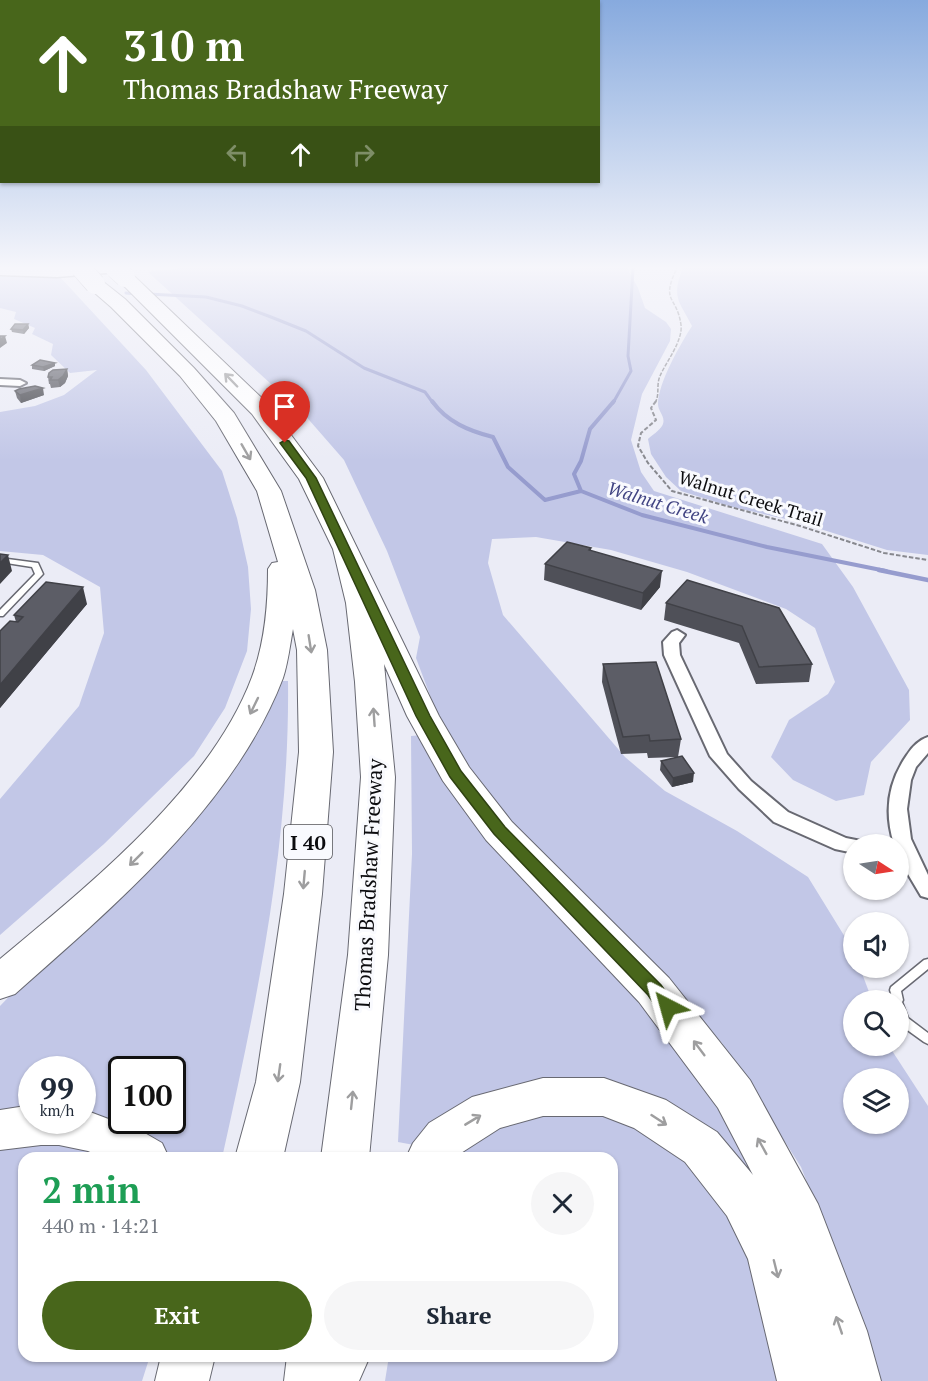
<!DOCTYPE html>
<html lang="en">
<head>
<meta charset="utf-8">
<style>
  body { margin:0; font-family:"PT Serif",serif; background:#f6f6f7; color:#1f2937; height:100vh; display:flex; flex-direction:column; font-size:22px; white-space:nowrap }
  * { box-sizing:border-box; margin:0 }
  p { font-size:20px; color:#747a83 }
  .icon { flex:none; width:33px; height:33px; fill:none; stroke:currentColor; stroke-width:2; stroke-linecap:round; stroke-linejoin:round }
  .map { position:relative; flex:1; overflow:hidden }
  .sheet { position:absolute; left:18px; top:1152px; width:600px; height:210px; display:flex; flex-direction:column; background:#fff; border-radius:18px; box-shadow:0 2px 4px #0004 }
  .sheet>* { flex:none }
  .banner { position:absolute; left:0px; top:0px; width:600px; height:183px; box-shadow:0 2px 4px #0004; background:#48661b; color:#fff; overflow:hidden }
  .needle { width:39px; rotate:102deg }
  .fabs { position:absolute; left:843px; top:834px; display:grid; gap:12px }
  .fabs a { display:grid; place-items:center; width:66px; height:66px; border-radius:50%; background:#fff; box-shadow:0 2px 4px #0004; font-size:30px }
  .speed { position:absolute; left:18px; top:1056px; display:flex; gap:12px; font-size:30px; font-weight:700; text-align:center }
  .speed>* { display:grid; place-content:center; width:78px; height:78px; border-radius:50%; background:#fff; box-shadow:0 2px 4px #0004; line-height:1 }
  .speed small { font-size:15px; font-weight:400 }
  .speed .limit { border:3px solid #111; border-radius:9px; background:#fff; color:#111 }
  .pin { position:absolute; display:grid; place-items:center; width:51px; height:51px; color:#fff; margin:-62px -26px; border-radius:50% 50% 50% 0; rotate:-45deg; box-shadow:0 0 6px #0007 }
  .pin .icon { rotate:45deg }
  .me { position:absolute; width:66px; margin:-33px; rotate:321deg; stroke-linejoin:round; filter:drop-shadow(0 0 4px #0008) }
  .turn { display:flex; align-items:center; gap:21px; height:126px; padding:0 24px; font-size:27px }
  .turn .icon { width:78px; height:78px; stroke-width:2.5 }
  .turn b { display:block; font-size:42px; line-height:51px }
  .lanes { display:flex; align-items:center; height:57px; padding:0 24px; background:#0003; justify-content:center; gap:30px; direction:ltr }
  .lanes .off { opacity:.35 }
  .round { display:grid; place-items:center; flex:none; width:63px; height:63px; border-radius:32px; background:#f6f6f7 }
  .headline { display:flex; align-items:center; justify-content:space-between; height:102px; padding:0 24px }
  h1 { font-size:36px; font-weight:600; line-height:45px; color:#1e9e55 }
  .cta { display:flex; gap:12px; margin-top:auto; padding:12px 24px }
  .cta a { flex:1; height:69px; border-radius:36px; background:#48661b; color:#fff; font-size:24px; font-weight:600; line-height:69px; text-align:center }
  .cta a+a { background:#f6f6f7; color:#1f2937 }
  .map>svg:first-child { display:block }
  .green { fill:#c2c7e7; fill-rule:evenodd }
  .lines { fill:none; stroke-linecap:round; stroke-linejoin:round }
  .stream-far2 { stroke:#969cce; stroke-width:3 }
  .stream-far1 { stroke:#969cce; stroke-width:4 }
  .stream { stroke:#969cce; stroke-width:4.5 }
  .lane-casing { stroke:#686972; stroke-width:3 }
  .street-casing { stroke:#686972; stroke-width:4 }
  .secondary-casing { stroke:#686972; stroke-width:3 }
  .highway-casing { stroke:#686972; stroke-width:2 }
  .path-far1 { stroke:#87888e; stroke-width:1.5; stroke-dasharray:4 1.5; stroke-linecap:butt }
  .path { stroke:#87888e; stroke-width:2; stroke-dasharray:4.5 2; stroke-linecap:butt }
  .lane { fill:#fff; fill-rule:evenodd }
  .street { fill:#fff; fill-rule:evenodd }
  .secondary { fill:#fff; fill-rule:evenodd }
  .highway { fill:#fff; fill-rule:evenodd }
  .highway-bridge-casing { stroke:#686972; stroke-width:21; stroke-linecap:butt }
  .highway-bridge { stroke:#fff; stroke-width:20 }
  .wall { fill:#4f5058 }
  .shaded-wall { fill:#404147 }
  .building { fill:#5c5d66; stroke:#404147; stroke-width:1.5 }
  .oneway { stroke:#9e9e9f }
  .route { fill:#48661b; stroke:#2f4212; stroke-width:1.5 }
  .labels { text-anchor:middle; dominant-baseline:central; stroke-width:6; stroke-linejoin:round; paint-order:stroke }
  .far-street-label { font-size:18px; fill:#0c0c0f; stroke:#f9fafe }
  .far-water-label { font-size:18px; font-style:italic; fill:#414483; stroke:#f9fafe }
  .shield { fill:#f9fafe; stroke:#535357; stroke-width:1.5 }
  .shield-label { font-size:20px; font-weight:bold; fill:#0c0c0f }
  .street-label { font-size:21px; fill:#0c0c0f; stroke:#f9fafe }
</style>
</head>
<body>
<div class="map">
<svg width="928" height="1381" viewBox="0 0 928 1381">
  <rect width="100%" height="100%" fill="#ebecf6"/>
  <path class="green" d="M 184,268 L 627,268 L 638,288 L 645,308 L 666,322 L 671,329 L 670,341 L 642,394 L 631,440 L 641,472 L 654,491 L 822,544 L 853,587 L 909,690 L 910,720 L 871,762 L 864,795 L 836,801 L 793,780 L 771,757 L 789,720 L 828,694 L 835,682 L 815,628 L 786,609 L 687,572 L 611,550 L 536,537 L 492,539 L 488,563 L 503,615 L 625,757 L 665,791 L 737,831 L 808,877 L 853,950 L 854,968 L 860,968 L 872,1000 L 854,1000 L 854,1046 L 889,1046 L 928,1106 L 928,1381 L 877,1381 L 841,1268 L 801,1167 L 722,1043 L 658,972 L 478,789 L 443,730 L 416,658 L 420,637 L 387,551 L 344,460 L 303,413 L 148,272 ZM 854,1078 L 898,1078 L 898,1124 L 854,1124 Z
    M 683,268 L 928,268 L 928,555 L 887,550 L 795,521 L 732,507 L 681,491 L 666,477 L 651,454 L 648,439 C 652,435 659,431 662,426 C 667,417 658,412 658,404 C 658,383 681,343 692,326 C 679,300 671,298 683,268 Z
    M 0,277 L 60,277 L 146,370 L 222,471 L 237,518 L 248,567 L 251,609 L 247,651 L 225,708 L 194,756 L 104,844 L 0,935 L 0,799 L 79,706 L 104,633 L 100,587 L 43,555 L 0,551 L 0,412 L 35,406 L 64,395 L 97,370 L 70,373 L 51,355 L 53,344 L 32,334 L 35,328 L 14,319 L 16,312 L 0,308 Z
    M 276,681 L 288,681 C 290,843 257,1001 222,1158 L 168,1158 L 83,1117 L 82,1070 L 32,1070 L 31,1113 L 0,1119 L 0,1006 L 28,977 ZM 122,1070 L 172,1070 L 172,1120 L 122,1120 Z
    M 423,735 L 686,1050 L 766,1187 L 595,1084 L 414,1145 L 398,1142 L 412,854 L 411,736 Z
    M 582,1106 L 672,1137 L 740,1214 L 788,1381 L 385,1381 L 389,1356 L 612,1356 L 612,1158 L 446,1158 L 507,1118 Z
    M 73,1142 L 106,1158 L 24,1158 L 24,1356 L 150,1356 L 142,1381 L 0,1381 L 0,1146 Z"/>
  <g class="lines">
    <path class="stream-far2" d="M 126,293 L 137,294
      M 148,294 L 206,297 L 242,306 L 271,317 L 306,331 L 364,368 L 425,392 L 433,403
      M 613,403 L 631,371 L 628,356 L 633,268"/>
    <path class="stream-far1" d="M 432,401 C 447,422 469,431 493,437 L 508,467 L 545,500 L 581,491
      M 614,401 L 590,429 L 581,461 L 574,474 L 581,491 L 642,515 L 767,547 L 886,571"/>
    <path class="stream" d="M 879,570 L 928,580"/>
    <defs>
      <path id="lane" d="M 0,558 L 38,563 L 43,574 L 3,616 L 0,616 L 0,610 L 35,574 L 32,567 L 0,562 Z
        M 928,959 L 928,969 L 901,991 L 903,1000 L 902,1002 L 908,1018 L 928,1033 L 928,1044 L 924,1042 L 899,1024 L 898,1000 L 893,1000 L 890,990 L 891,987 L 924,960 Z"/>
      <path id="street" d="M 0,379 L 20,380 L 26,383 L 20,386 L 0,385 Z
        M 677,630 L 685,635 L 679,643 L 680,655 L 727,754 L 751,781 L 788,812 L 846,838 L 861,841 L 863,844 L 854,844 L 854,853 L 835,849 L 774,822 L 739,789 L 710,756 L 664,655 L 663,642 L 672,632 Z
        M 928,737 L 928,753 L 916,767 L 911,780 L 907,809 L 911,839 L 928,875 L 928,898 L 921,896 L 899,859 L 898,844 L 894,844 C 884,813 888,782 907,755 C 912,747 919,740 928,737 Z"/>
      <path id="secondary" d="M 0,268 L 125,268 L 118,272 L 57,277 L 0,275 Z"/>
      <path id="highway" d="M 125,272 L 131,273 L 268,404 L 323,478 L 439,716 L 469,767 L 512,822 L 669,978 L 750,1080 L 818,1204 L 867,1331 L 881,1381 L 777,1381 L 748,1259 L 727,1216 L 685,1162 L 634,1128 L 603,1116 L 543,1116 L 500,1128 L 461,1153 L 457,1158 L 406,1158 L 413,1143 L 429,1123 L 472,1097 L 543,1078 L 604,1078 L 666,1100 L 717,1132 L 753,1175 L 718,1108 L 639,1002 L 486,840 L 443,781 L 407,716 L 384,664 L 395,777 L 388,955 L 369,1158 L 321,1158 L 348,955 L 361,777 L 355,682 L 346,603 L 333,549 L 299,479 L 252,414 L 119,281 L 116,277 L 119,273 Z
        M 95,279 L 101,280 L 125,299 L 194,368 L 234,413 L 281,491 L 315,590 L 327,650 L 333,752 L 322,894 L 300,1082 L 283,1158 L 235,1158 L 256,1082 L 284,894 L 299,752 L 297,650 L 293,629 C 290,645 288,663 283,678 C 234,806 114,906 15,994 L 0,999 L 0,959 C 89,885 211,787 252,677 C 265,642 268,605 268,569 L 272,563 L 278,562 L 257,491 L 216,421 L 180,376 L 111,307 L 89,288 L 86,284 L 89,280 Z
        M 32,1105 L 32,1120 L 82,1120 L 82,1109 L 143,1132 L 162,1143 L 169,1158 L 103,1158 L 88,1151 L 59,1145 L 41,1145 L 0,1150 L 0,1110 Z
        M 161,1356 L 215,1356 L 209,1381 L 155,1381 Z
        M 287,1356 L 370,1356 L 359,1381 L 284,1381 Z"/>
    </defs>
    <use href="#lane" class="lane-casing"/>
    <use href="#street" class="street-casing"/>
    <use href="#secondary" class="secondary-casing"/>
    <use href="#highway" class="highway-casing"/>
    <path class="path-far1" d="M 655,403 C 660,395 656,385 660,376 C 666,362 683,341 681,325 C 677,295 660,303 677,268"/>
    <path class="path" d="M 656,401 L 651,408 L 656,420 L 641,433 L 638,446 L 648,463 L 672,491 L 800,526 L 884,553 L 928,560"/>
    <use href="#lane" class="lane"/>
    <use href="#street" class="street"/>
    <use href="#secondary" class="secondary"/>
    <use href="#highway" class="highway"/>
    <defs>
      <path id="highway-bridge" d="M 81,268 L 95,284
        M 115,268 L 125,277"/>
    </defs>
    <use href="#highway-bridge" class="highway-bridge-casing"/>
    <use href="#highway-bridge" class="highway-bridge"/>
  </g>
  <path class="wall" d="M 28,324 L 29,328 L 24,334 L 12,332 L 11,329 Z
    M 32,365 L 55,366 L 44,371 L 32,369 Z
    M 67,369 L 68,376 L 65,383 L 60,387 L 51,388 L 50,384 L 49,384 L 48,377 Z
    M 15,391 L 44,395 L 21,403 L 17,398 Z
    M 591,548 L 591,551 L 660,587 L 641,610 L 544,580 L 545,564 Z
    M 666,603 L 779,608 L 812,664 L 809,682 L 756,684 L 739,643 L 664,620 Z
    M 87,604 L 0,708 L 0,631 L 16,622 L 14,615 Z
    M 603,664 L 681,739 L 678,757 L 693,782 L 672,787 L 660,770 L 661,761 L 678,757 L 648,758 L 647,753 L 621,754 L 602,682 Z"/>
  <path class="shaded-wall" d="M 28,324 L 29,328 L 24,334 L 23,330 Z
    M 5,336 L 7,343 L 0,348 L 0,340 Z
    M 55,363 L 55,366 L 44,371 L 43,367 Z
    M 67,369 L 68,376 L 65,383 L 60,387 L 58,380 Z
    M 43,388 L 44,395 L 21,403 L 20,395 Z
    M 8,555 L 12,571 L 0,584 L 0,563 Z
    M 662,571 L 660,587 L 641,610 L 643,593 Z
    M 83,587 L 87,604 L 0,708 L 0,685 Z
    M 694,773 L 693,782 L 672,787 L 673,778 Z"/>
  <path class="building" d="M 15,324 L 28,324 L 23,330 L 11,329 Z
    M 0,336 L 5,336 L 0,340 Z
    M 40,360 L 55,363 L 43,367 L 32,365 Z
    M 67,369 L 63,376 L 58,380 L 50,380 L 52,377 L 48,377 L 49,373 L 53,370 Z
    M 35,386 L 43,388 L 20,395 L 15,391 L 19,389 Z
    M 567,542 L 591,548 L 589,550 L 662,571 L 643,593 L 545,564 Z
    M 0,554 L 8,555 L 0,563 Z
    M 687,580 L 779,608 L 812,664 L 759,667 L 742,626 L 666,603 Z
    M 46,582 L 83,587 L 0,685 L 0,631 L 10,621 L 18,622 L 23,617 L 14,615 Z
    M 656,662 L 681,739 L 650,741 L 649,735 L 623,737 L 603,664 Z
    M 682,756 L 694,773 L 673,778 L 661,761 Z"/>
  <defs><path id="oneway-shaft" d="M-6 0H5M1.5-3L5.5 0L1.5 3" fill="none" stroke-width="1.6" stroke-linecap="round" stroke-linejoin="round" transform="scale(1.5)"/></defs>
  <g class="oneway">
    <use href="#oneway-shaft" transform="translate(231 380) rotate(-134)"/>
    <use href="#oneway-shaft" transform="translate(246 452) rotate(60)"/>
    <use href="#oneway-shaft" transform="translate(310 644) rotate(81)"/>
    <use href="#oneway-shaft" transform="translate(254 706) rotate(116)"/>
    <use href="#oneway-shaft" transform="translate(374 717) rotate(-94)"/>
    <use href="#oneway-shaft" transform="translate(136 859) rotate(135)"/>
    <use href="#oneway-shaft" transform="translate(304 880) rotate(95)"/>
    <use href="#oneway-shaft" transform="translate(699 1048) rotate(-127)"/>
    <use href="#oneway-shaft" transform="translate(279 1073) rotate(98)"/>
    <use href="#oneway-shaft" transform="translate(352 1100) rotate(-84)"/>
    <use href="#oneway-shaft" transform="translate(473 1120) rotate(-31)"/>
    <use href="#oneway-shaft" transform="translate(659 1120) rotate(33)"/>
    <use href="#oneway-shaft" transform="translate(762 1146) rotate(-119)"/>
    <use href="#oneway-shaft" transform="translate(776 1269) rotate(76)"/>
    <use href="#oneway-shaft" transform="translate(839 1325) rotate(-109)"/>
  </g>
  <linearGradient id="sky" x2="0" y2="1"><stop stop-color="#87aade"/><stop offset="0.58" stop-color="#f6f6fb"/><stop offset="1" stop-color="#f6f6fb" stop-opacity="0"/></linearGradient>
  <rect width="928" height="461" fill="url(#sky)"/>
  <path class="route" d="M 285,440 L 289,441 L 316,478 L 430,716 L 461,771 L 505,827 L 661,985 L 677,1007 L 674,1012 C 660,1017 655,1005 648,995 L 494,834 L 450,777 L 416,716 L 306,478 L 280,443 Z"/>
  <g class="labels">
    <g class="far-street-label">
      <text transform="translate(751 498) rotate(17)">Walnut Creek Trail</text>
    </g>
    <g class="far-water-label">
      <text transform="translate(658 502) rotate(17)">Walnut Creek</text>
    </g>
    <rect class="shield" x="284" y="825" width="48" height="34" rx="4.5"/>
    <g class="shield-label">
      <text x="308" y="842">I 40</text>
    </g>
    <g class="street-label">
      <text transform="translate(368 885) rotate(-87)">Thomas Bradshaw Freeway</text>
    </g>
  </g>
</svg>
<div class="fabs">
<a><svg class="needle" viewBox="-14 -14 28 28"><path d="M0-13l5 13h-10z" fill="#e53935"/><path d="M0 13l5-13h-10z" fill="#747a83"/></svg></a>
<a><svg class="icon" aria-label="sound" viewBox="0 0 24 24"><path d="M4 9h4l5-4v14l-5-4H4zM17 9q2 3 0 6"/></svg></a>
<a><svg class="icon" aria-label="search" viewBox="0 0 24 24"><circle cx="10" cy="10" r="6"/><path d="M15 15l6 6"/></svg></a>
<a><svg class="icon" aria-label="layers" viewBox="0 0 24 24"><path d="M12 4l9 5-9 5-9-5zM3 14l9 5 9-5"/></svg></a>
</div>
<div class="speed"><div>99<small>km/h</small></div><div class="limit">100</div></div>
<div class="pin" style="left:285px;top:443px;background:#d93025"><svg class="icon" aria-label="arrive" viewBox="0 0 24 24"><path d="M6 21V4h12l-3 4 3 4H6"/></svg></div>
<svg class="me" style="left:668px;top:1007px" viewBox="-20 -20 40 40"><path d="M0-17L14 15 0 8-14 15z" fill="#48661b" stroke="#fff" stroke-width="4"/></svg>
<div class="banner">
<div class="turn"><svg class="icon" aria-label="ahead" viewBox="0 0 24 24"><path d="M12 20V5M6 11l6-6 6 6"/></svg><div><b>310 m</b>Thomas Bradshaw Freeway</div></div>
<div class="lanes"><svg class="icon off" aria-label="left" viewBox="0 0 24 24"><path d="M17 20v-9H6M10 6l-5 5 5 5"/></svg><svg class="icon" aria-label="ahead" viewBox="0 0 24 24"><path d="M12 20V5M6 11l6-6 6 6"/></svg><svg class="icon off" aria-label="right" viewBox="0 0 24 24"><path d="M7 20v-9h11M14 6l5 5-5 5"/></svg></div>
</div>
<section class="sheet">
<div class="headline"><div><h1>2 min</h1><p>440 m · 14:21</p></div><a class="round"><svg class="icon" aria-label="close" viewBox="0 0 24 24"><path d="M6 6l12 12M18 6L6 18"/></svg></a></div>
<div class="cta"><a>Exit</a><a>Share</a></div>
</section>
</div>
</body>
</html>
